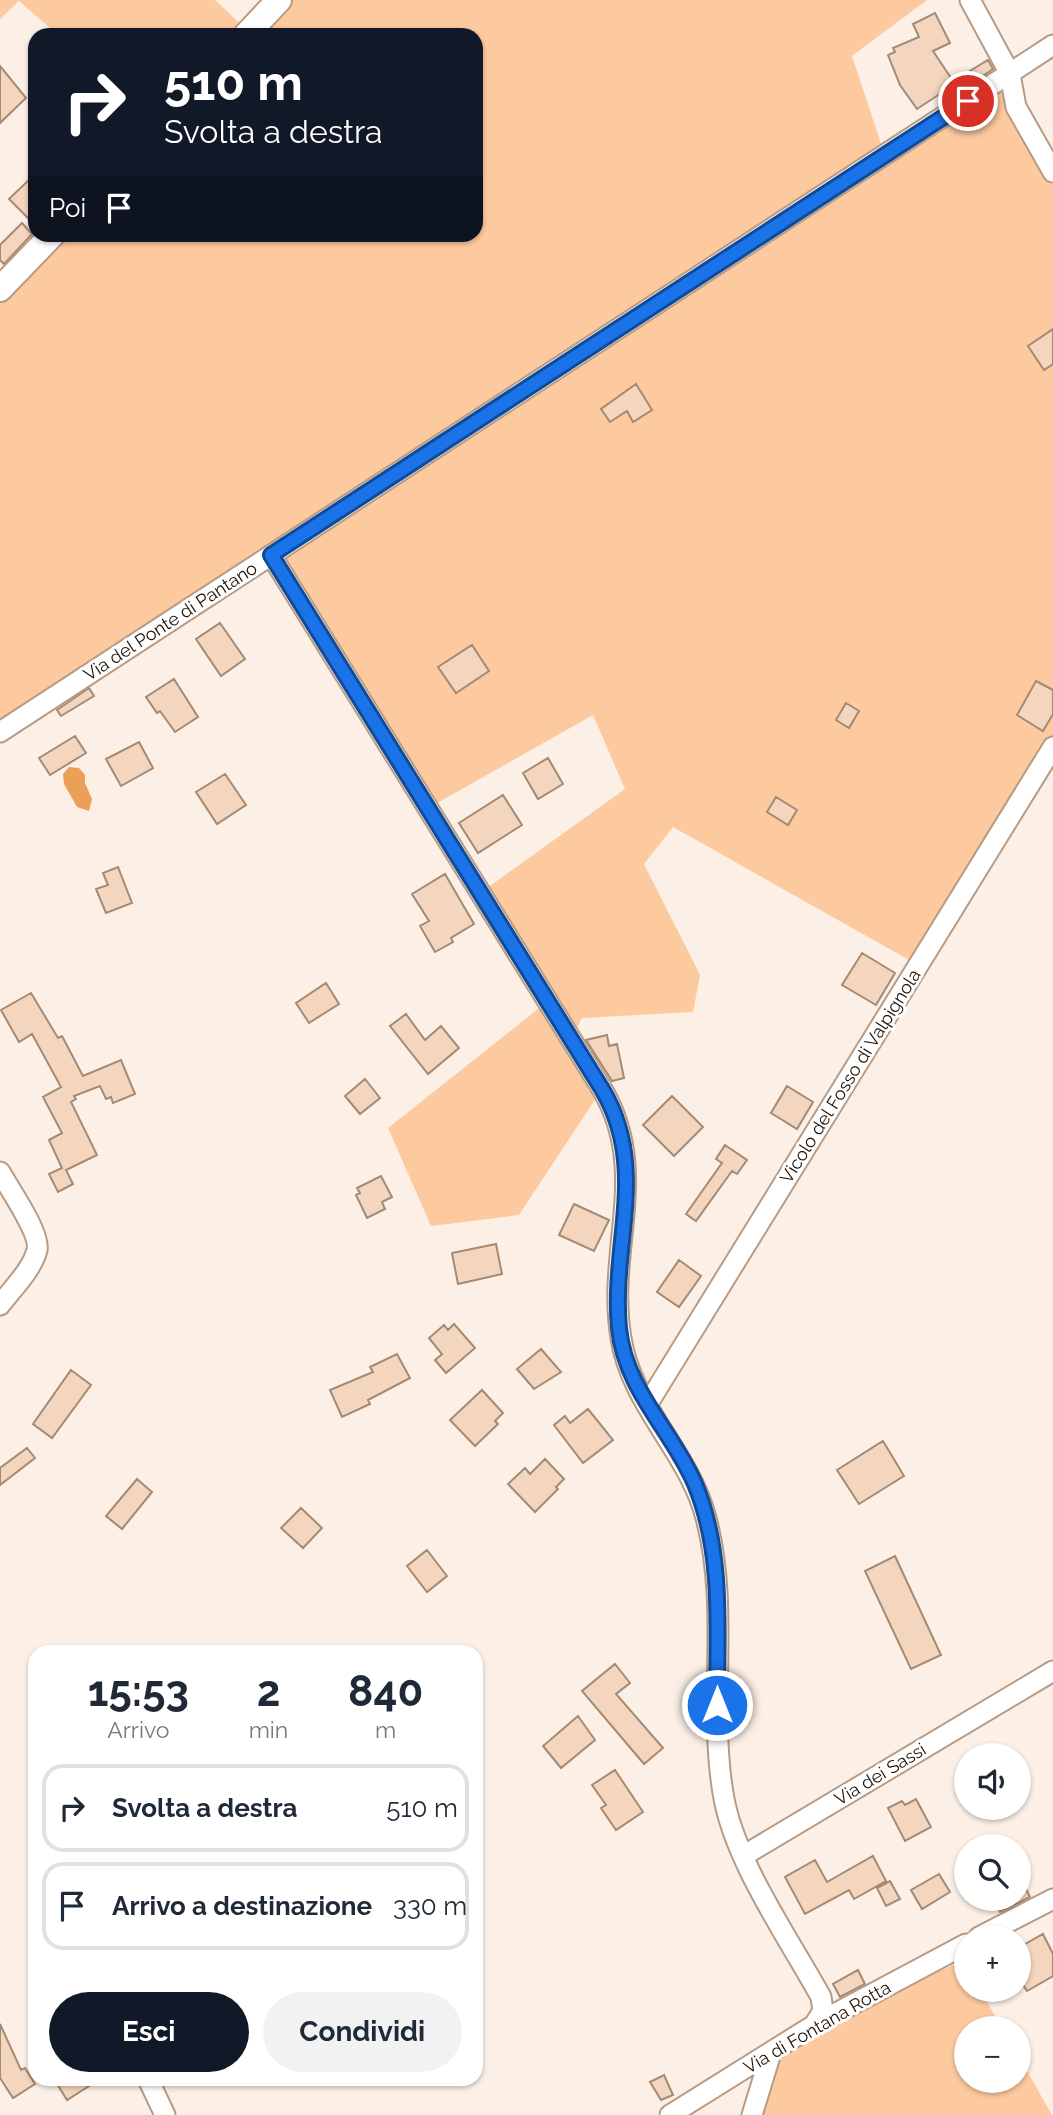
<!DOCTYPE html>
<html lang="it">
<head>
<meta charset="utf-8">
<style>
  body { margin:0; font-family:Raleway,sans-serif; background:#f2f2f3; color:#1f2937; height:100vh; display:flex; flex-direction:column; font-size:26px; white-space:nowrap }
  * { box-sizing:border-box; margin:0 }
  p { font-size:23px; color:#747a83 }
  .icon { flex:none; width:38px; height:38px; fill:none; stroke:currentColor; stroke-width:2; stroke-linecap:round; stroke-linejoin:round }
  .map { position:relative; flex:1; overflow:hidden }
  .sheet { position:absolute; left:28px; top:1645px; width:455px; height:441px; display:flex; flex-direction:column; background:#fff; border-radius:21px; box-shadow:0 2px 5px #0004 }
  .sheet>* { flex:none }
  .banner { position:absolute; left:28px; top:28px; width:455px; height:214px; border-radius:21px; box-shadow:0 2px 5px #0004; background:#111827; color:#fff; overflow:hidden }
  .tools { position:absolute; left:954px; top:1743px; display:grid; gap:14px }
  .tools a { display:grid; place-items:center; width:77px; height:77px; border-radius:50%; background:#fff; box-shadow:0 2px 5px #0004; font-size:35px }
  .pin { position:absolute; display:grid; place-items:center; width:60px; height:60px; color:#fff; margin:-30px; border:4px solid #fff; border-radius:50%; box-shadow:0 2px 7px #0007 }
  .me { position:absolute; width:77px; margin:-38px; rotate:0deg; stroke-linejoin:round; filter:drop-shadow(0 0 5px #0008) }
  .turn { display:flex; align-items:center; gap:24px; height:147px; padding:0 21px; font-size:32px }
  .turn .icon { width:91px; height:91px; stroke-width:2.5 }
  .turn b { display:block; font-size:49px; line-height:60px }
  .then { display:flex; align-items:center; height:66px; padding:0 21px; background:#0003; gap:14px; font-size:26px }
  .eta { display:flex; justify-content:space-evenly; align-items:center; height:119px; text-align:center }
  .eta b { font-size:42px; font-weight:700; line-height:49px }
  .action { display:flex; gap:14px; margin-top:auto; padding:14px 21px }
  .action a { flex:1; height:80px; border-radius:42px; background:#111827; color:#fff; font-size:28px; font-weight:700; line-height:80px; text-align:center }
  .action a+a { background:#f2f2f3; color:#1f2937 }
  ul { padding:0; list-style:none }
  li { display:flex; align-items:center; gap:21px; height:88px; margin:0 14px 10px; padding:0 7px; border:4px solid #e0e1e3; border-radius:21px }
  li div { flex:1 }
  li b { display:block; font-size:26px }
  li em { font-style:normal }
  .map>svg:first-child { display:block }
  .green { fill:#fdc99e }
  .water { fill:#ec9f59 }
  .building { fill:#f4d6be; stroke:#a58a73; stroke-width:2 }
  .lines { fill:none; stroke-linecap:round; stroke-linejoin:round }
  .minor-casing { stroke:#b89b85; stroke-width:23 }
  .tertiary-casing { stroke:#b89b85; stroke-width:28 }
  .minor { stroke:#fff; stroke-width:19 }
  .tertiary { stroke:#fff; stroke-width:24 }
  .route-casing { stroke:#114b97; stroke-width:18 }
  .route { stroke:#1a73e8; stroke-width:12 }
  .labels { text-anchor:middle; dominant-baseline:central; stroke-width:6; stroke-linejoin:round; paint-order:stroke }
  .street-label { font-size:18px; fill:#1d130a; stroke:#fff }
</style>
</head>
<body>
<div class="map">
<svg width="1053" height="2115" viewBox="0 0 1053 2115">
  <rect width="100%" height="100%" fill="#fcf0e6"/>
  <path class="green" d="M 0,0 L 215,0 L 249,32 L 279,0 L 927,0 L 852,56 L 885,156 L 1010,74 L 1053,172 L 1053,747 L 918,965 L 673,827 L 644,864 L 700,975 L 693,1012 L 582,1018 L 571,1039 L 602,1089 L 519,1215 L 431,1226 L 388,1128 L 547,1002 L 480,893 L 625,789 L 593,715 L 425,810 L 271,555 L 0,732 L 0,289 L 53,235 L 476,234 L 476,35 L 58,35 L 19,1 L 0,19 Z
    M 963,1961 L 966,1990 L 980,1990 L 1002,2028 L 966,2028 L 966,2081 L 1018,2081 L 1019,2057 L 1052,2115 L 752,2115 L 771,2053 L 814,2025 Z"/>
  <path class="water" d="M 69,767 L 79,768 L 85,775 L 85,783 L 92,799 L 89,811 L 77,807 L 64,784 L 63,774 Z"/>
  <path class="building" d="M 935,13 L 950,43 L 933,51 L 955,84 L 917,109 L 900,85 L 888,55 L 895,52 L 893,48 L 919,37 L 913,24 Z
    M 988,60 L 993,69 L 971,84 L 965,74 Z
    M 0,66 L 26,98 L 0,123 Z
    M 35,174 L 35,225 L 9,199 Z
    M 22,223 L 32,234 L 4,264 L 0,260 L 0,245 Z
    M 1053,329 L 1053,364 L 1044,370 L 1028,346 Z
    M 636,384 L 652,410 L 633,422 L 627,411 L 610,422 L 601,409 Z
    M 220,623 L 245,659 L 221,676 L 196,639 Z
    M 472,645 L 489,671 L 456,693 L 438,667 Z
    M 174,679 L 198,717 L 175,732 L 160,711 L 157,713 L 146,697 Z
    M 1036,681 L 1053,690 L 1053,714 L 1043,731 L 1017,715 Z
    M 89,688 L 94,696 L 61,716 L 57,710 Z
    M 846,703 L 859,711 L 849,728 L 836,720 Z
    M 75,736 L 86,753 L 50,775 L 39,758 Z
    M 139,742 L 153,768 L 121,786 L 106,759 Z
    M 548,758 L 563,784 L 538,799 L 523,773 Z
    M 225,774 L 246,805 L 217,824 L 196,792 Z
    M 503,795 L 522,825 L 478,853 L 459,823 Z
    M 776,797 L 797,810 L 788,825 L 767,812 Z
    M 118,867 L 132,903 L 106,913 L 96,889 L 108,885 L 103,873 Z
    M 445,874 L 474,924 L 451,938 L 453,942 L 435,952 L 420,926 L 429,921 L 412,894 Z
    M 862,953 L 895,973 L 876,1005 L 842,985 Z
    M 326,983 L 339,1004 L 309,1023 L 296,1003 Z
    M 31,993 L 58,1038 L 62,1036 L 83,1076 L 121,1060 L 135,1094 L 113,1103 L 111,1097 L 106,1099 L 100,1086 L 74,1096 L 76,1099 L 71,1102 L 97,1155 L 66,1170 L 73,1184 L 58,1192 L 49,1174 L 62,1168 L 49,1140 L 62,1133 L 43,1097 L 61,1087 L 32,1034 L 19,1042 L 1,1010 Z
    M 406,1014 L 425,1040 L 441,1026 L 459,1048 L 428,1074 L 390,1026 Z
    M 607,1035 L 609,1046 L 617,1044 L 624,1078 L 612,1081 L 586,1040 Z
    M 365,1079 L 380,1098 L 360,1114 L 345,1096 Z
    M 787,1086 L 813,1102 L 797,1129 L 771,1113 Z
    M 672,1096 L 703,1127 L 674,1156 L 643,1125 Z
    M 725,1145 L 747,1160 L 737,1174 L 732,1171 L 696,1221 L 686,1214 L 722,1163 L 716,1159 Z
    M 381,1176 L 392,1197 L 382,1202 L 385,1209 L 367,1218 L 356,1195 L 360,1193 L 357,1188 Z
    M 574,1204 L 609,1220 L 594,1251 L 559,1235 Z
    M 496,1244 L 502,1274 L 458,1284 L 452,1253 Z
    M 679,1260 L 701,1276 L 679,1307 L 657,1292 Z
    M 454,1324 L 475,1348 L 446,1373 L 435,1360 L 442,1354 L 429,1338 L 444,1325 L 448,1330 Z
    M 541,1349 L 561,1372 L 534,1389 L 517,1369 Z
    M 397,1354 L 410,1378 L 368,1400 L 370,1404 L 342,1417 L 330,1390 L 373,1372 L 370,1367 Z
    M 71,1370 L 91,1385 L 52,1438 L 33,1424 Z
    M 482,1390 L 503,1413 L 495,1421 L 498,1424 L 475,1446 L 450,1420 Z
    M 588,1409 L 613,1440 L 583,1463 L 554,1425 L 565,1416 L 570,1423 Z
    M 883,1441 L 904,1476 L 859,1504 L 837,1470 Z
    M 27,1448 L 35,1458 L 0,1485 L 0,1468 Z
    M 545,1459 L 564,1479 L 556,1487 L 558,1489 L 535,1512 L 508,1484 L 525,1468 L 530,1474 Z
    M 137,1479 L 152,1492 L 122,1529 L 106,1516 Z
    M 301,1508 L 322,1528 L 303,1548 L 281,1528 Z
    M 427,1550 L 447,1576 L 427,1592 L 407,1566 Z
    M 895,1556 L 941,1655 L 911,1669 L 865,1571 Z
    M 615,1664 L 630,1683 L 616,1694 L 663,1748 L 644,1764 L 582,1691 Z
    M 578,1716 L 595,1740 L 561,1768 L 543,1746 Z
    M 615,1770 L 643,1812 L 616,1830 L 601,1808 L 606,1805 L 592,1785 Z
    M 916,1799 L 931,1827 L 905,1841 L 888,1808 L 902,1801 L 905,1805 Z
    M 873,1856 L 886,1881 L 854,1899 L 849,1890 L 805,1914 L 785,1877 L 815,1860 L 827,1882 Z
    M 1018,1873 L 1030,1897 L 1000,1912 L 993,1899 L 1018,1899 Z
    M 939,1874 L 950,1892 L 922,1909 L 911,1890 Z
    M 890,1881 L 900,1899 L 886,1906 L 877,1888 Z
    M 1043,1934 L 1053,1954 L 1053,1976 L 1027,1991 L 1018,1977 L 1018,1948 Z
    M 858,1970 L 865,1984 L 840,1997 L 833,1984 Z
    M 0,2024 L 21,2070 L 25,2068 L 35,2084 L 13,2098 L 0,2078 Z
    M 664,2075 L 673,2095 L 661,2100 L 650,2082 Z
    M 54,2079 L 100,2079 L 67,2100 Z"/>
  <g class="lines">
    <defs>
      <path id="minor" d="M 970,0 L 1010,74 L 1016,107 L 1053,172
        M 271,555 L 602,1089 C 651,1172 606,1249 621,1338 C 631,1405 689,1452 706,1518 C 730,1608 708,1702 723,1793 C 733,1859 788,1937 821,1997 L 823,2011 L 814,2025
        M 0,732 L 1053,45
        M 0,1172 C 9,1188 41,1234 37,1250 C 32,1270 12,1289 0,1305
        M 647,1405 L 1053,747
        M 743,1856 L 1053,1671
        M 979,1937 L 1053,1899
        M 148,2079 L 165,2115
        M 670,2115 L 814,2025 L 966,1944
        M 752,2115 L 771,2053"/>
      <path id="tertiary" d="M 246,35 L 279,0
        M 0,289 L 53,234"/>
    </defs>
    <use href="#minor" class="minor-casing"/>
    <use href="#tertiary" class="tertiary-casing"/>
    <use href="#minor" class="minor"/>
    <use href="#tertiary" class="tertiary"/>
  </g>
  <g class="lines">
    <defs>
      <path id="route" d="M 717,1705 C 717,1632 724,1553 695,1484 C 672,1430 625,1390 619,1328 C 611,1243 649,1168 602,1089 L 271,555 L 968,101"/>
    </defs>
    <use href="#route" class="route-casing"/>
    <use href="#route" class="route"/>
  </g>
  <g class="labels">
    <g class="street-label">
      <text transform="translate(170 621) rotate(-33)">Via del Ponte di Pantano</text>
      <text transform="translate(850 1076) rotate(-58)">Vicolo del Fosso di Valpignola</text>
      <text transform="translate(880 1774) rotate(-31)">Via dei Sassi</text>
      <text transform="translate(817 2027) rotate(-30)">Via di Fontana Rotta</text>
    </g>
  </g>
</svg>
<div class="tools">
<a><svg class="icon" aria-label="sound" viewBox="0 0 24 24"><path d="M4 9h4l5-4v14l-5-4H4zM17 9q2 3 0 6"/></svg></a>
<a><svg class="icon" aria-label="search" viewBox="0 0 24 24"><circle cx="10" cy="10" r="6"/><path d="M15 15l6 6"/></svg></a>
<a>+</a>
<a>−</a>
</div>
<div class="pin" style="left:968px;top:101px;background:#d93025"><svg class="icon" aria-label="arrive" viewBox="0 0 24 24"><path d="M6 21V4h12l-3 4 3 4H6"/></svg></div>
<svg class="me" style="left:717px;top:1705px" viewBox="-20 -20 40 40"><circle r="17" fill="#1a73e8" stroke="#fff" stroke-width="3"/><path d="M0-11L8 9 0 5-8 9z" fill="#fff"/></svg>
<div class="banner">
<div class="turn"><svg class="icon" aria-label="right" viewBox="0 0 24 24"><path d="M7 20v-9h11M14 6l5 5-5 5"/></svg><div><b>510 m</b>Svolta a destra</div></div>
<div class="then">Poi<svg class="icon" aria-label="arrive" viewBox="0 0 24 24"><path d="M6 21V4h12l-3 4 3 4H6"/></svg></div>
</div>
<section class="sheet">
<div class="eta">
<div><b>15:53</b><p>Arrivo</p></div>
<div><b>2</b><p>min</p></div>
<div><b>840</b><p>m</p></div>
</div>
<ul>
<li><svg class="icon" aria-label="right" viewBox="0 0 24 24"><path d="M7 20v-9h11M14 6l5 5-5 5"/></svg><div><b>Svolta a destra</b></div><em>510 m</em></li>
<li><svg class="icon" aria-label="arrive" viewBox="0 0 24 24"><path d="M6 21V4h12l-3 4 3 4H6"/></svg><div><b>Arrivo a destinazione</b></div><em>330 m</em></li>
</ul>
<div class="action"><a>Esci</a><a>Condividi</a></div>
</section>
</div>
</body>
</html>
